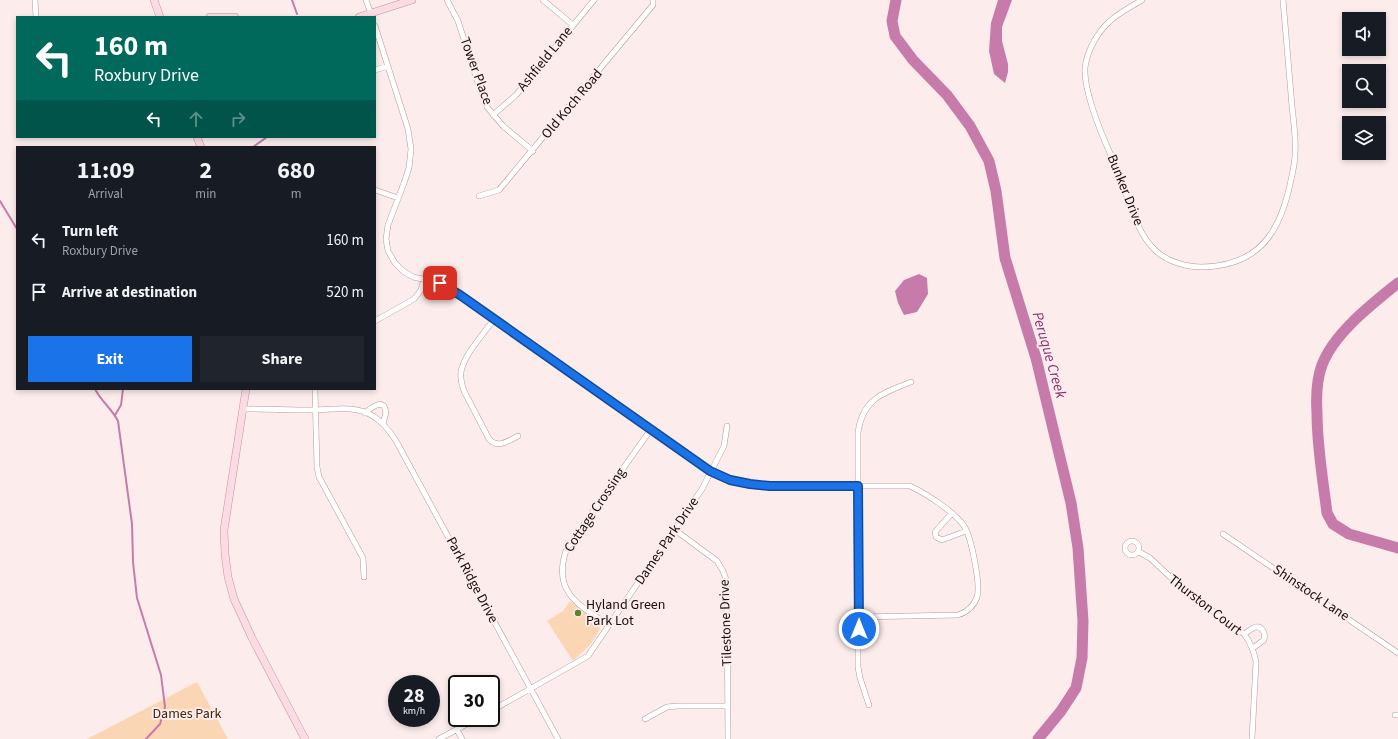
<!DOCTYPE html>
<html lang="en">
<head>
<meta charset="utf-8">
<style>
  body { margin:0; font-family:"Source Sans 3",sans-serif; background:#20242c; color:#f1f3f6; height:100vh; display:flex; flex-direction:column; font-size:15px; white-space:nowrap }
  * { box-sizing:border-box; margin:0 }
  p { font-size:13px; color:#9ea1a6 }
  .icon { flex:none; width:22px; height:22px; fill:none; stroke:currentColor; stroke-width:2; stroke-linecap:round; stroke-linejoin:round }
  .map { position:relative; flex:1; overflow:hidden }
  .side { position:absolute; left:16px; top:146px; width:360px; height:244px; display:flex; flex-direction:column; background:#171b24; border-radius:0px; box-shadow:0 2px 6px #0003 }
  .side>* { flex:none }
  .guide { position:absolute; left:16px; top:16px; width:360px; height:122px; border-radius:0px; box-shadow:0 2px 6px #0003; background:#00695c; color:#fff; overflow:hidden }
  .controls { position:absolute; left:1342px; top:12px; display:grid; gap:8px }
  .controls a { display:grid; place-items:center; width:44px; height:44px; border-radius:0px; background:#171b24; box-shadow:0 2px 6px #0003; font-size:20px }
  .speed { position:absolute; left:388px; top:675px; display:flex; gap:8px; font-size:20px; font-weight:700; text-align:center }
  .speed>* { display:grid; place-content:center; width:52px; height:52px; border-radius:50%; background:#171b24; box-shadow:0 2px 6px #0003; line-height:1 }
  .speed small { font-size:10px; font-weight:400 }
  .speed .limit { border:2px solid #111; border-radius:6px; background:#fff; color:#111 }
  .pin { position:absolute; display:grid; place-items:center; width:34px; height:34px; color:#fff; margin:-17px; border-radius:8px; box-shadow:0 2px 6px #0006 }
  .me { position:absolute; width:44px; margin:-22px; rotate:0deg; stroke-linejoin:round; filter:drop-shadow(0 0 3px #0008) }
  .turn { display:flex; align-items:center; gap:14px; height:84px; padding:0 12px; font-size:18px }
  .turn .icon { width:52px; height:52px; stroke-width:2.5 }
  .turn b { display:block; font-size:28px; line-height:34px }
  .lanes { display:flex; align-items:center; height:38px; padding:0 12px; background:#0003; justify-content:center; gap:20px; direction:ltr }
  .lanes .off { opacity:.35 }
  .eta { display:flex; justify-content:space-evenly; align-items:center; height:68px; text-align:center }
  .eta b { font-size:24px; font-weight:700; line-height:28px }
  .action { display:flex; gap:8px; margin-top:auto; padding:8px 12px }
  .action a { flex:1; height:46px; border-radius:0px; background:#1a73e8; color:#fff; font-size:16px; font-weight:700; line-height:46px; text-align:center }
  .action a+a { background:#20242c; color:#f1f3f6 }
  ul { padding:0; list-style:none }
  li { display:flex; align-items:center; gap:12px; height:52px; padding:0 12px }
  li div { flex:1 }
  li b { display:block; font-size:15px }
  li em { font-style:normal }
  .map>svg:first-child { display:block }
  .green { fill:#fbd6b5 }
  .water { fill:#c67bab }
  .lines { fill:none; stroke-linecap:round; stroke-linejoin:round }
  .stream { stroke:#c67bab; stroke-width:2 }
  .river { stroke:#c67bab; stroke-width:11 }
  .street-casing { stroke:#ba9896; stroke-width:6 }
  .secondary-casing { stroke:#ba9896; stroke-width:8 }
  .street { stroke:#fff; stroke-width:5 }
  .secondary { stroke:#fcdbe5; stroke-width:7 }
  .route-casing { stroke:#114b97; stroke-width:10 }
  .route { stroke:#1a73e8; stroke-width:7 }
  .poi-dot { fill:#647f32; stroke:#fcedec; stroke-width:1.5 }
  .labels { text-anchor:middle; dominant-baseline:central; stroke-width:4; stroke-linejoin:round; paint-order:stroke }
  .street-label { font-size:14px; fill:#160b0a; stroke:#fcedec }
  .poi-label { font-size:14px; fill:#160b0a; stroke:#fcedec; text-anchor:start }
  .park-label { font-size:14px; fill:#3f2509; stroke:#fcedec }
  .water-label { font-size:15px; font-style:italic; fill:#882f6d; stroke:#fcedec }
</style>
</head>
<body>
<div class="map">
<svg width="1398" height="739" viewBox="0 0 1398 739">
  <rect width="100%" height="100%" fill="#fcedec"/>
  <path class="green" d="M 570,601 L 598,622 L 600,629 L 590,645 L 573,661 L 547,621 L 563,611 Z
    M 197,682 L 228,739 L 87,739 Z"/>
  <path class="water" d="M 998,0 L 1012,0 L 1002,27 L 1002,41 L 1008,64 L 1008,72 L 1005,83 L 994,74 L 989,51 L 991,23 Z
    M 919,274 L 927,278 L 928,294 L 917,312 L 904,315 L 898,303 L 895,291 L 904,280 Z"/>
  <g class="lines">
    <path class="stream" d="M 292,0 L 297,14
      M 253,147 L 267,137
      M 0,201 L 17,229
      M 95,389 C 101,401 112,409 118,421 L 132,524 L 133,562 L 137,598 L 161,675 L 165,707 L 160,724 L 146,739
      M 115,415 L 121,405 L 123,389"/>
    <path class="river" d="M 896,0 L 892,21 L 895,36 L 913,60 L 947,95 L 970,126 L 989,161 L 996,191 L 1005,258 L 1036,358 L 1071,503 L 1078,548 L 1083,621 L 1082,658 L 1076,688 L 1061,711 L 1038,739
      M 1398,283 C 1372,304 1334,333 1322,365 C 1316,381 1316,397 1317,413 C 1317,447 1323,480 1327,513 L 1333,524 L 1349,534 L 1398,548"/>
    <defs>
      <path id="street" d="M 35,0 L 36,17
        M 366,0 L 372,17
        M 447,0 L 458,21 L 481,92 L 487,107 L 503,126 L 533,151
        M 543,0 L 573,25
        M 1142,0 C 1131,7 1118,13 1109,22 C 1098,32 1089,48 1086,62 C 1080,83 1101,133 1110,153 C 1117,168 1123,184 1128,199 C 1135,219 1141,237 1156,251 C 1168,262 1187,267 1202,267 C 1268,266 1284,221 1294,165 C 1297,146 1294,125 1292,106 C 1289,71 1286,35 1283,0
        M 375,26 L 408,129 L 411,149 L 409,168 L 404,183 L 388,225 L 386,239 L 388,251 L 395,263 L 403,271 L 413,277 L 440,283 L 460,295 L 710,471 C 731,480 748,484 770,486 L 910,486 C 925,493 955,512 964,526 C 971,536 981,585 977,597 C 974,606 967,612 958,615 L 859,617
        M 375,70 L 388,66
        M 493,115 L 516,95 L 594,0
        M 375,190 L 398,198
        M 479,196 L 499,190 L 653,5 L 653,0
        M 494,319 C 484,334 464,354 461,372 C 460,378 462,385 464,391 L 489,439 C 498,449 508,441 518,436
        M 375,321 L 414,299 L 421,290 L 424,279
        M 315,389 L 317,467 L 319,477 L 363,558 L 364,577
        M 243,409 C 267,409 290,410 314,410 C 328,410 343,407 357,410 C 375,413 386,426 395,439 L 558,739
        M 365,413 C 370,408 374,406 380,404 L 384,406 L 386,412 L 383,424
        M 952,513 L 935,532 L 936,537 L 942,540 L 966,531
        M 675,530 L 717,561 L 723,571 L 727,582 L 728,739
        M 1223,534 L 1398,653
        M1125 548a7 7 0 1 1 14 0a7 7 0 1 1-14 0Z
        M 1139,552 L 1150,558 L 1183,589 L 1244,634 C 1251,643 1254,651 1256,662 L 1252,739
        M 609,625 C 578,605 551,591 567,548 L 651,429
        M 1244,634 C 1247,632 1250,630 1253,628 C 1261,624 1266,632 1264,640 L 1253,648
        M 869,705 L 860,678 L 858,667 L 858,433 C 862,399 883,393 911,382
        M 491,711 L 588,656 L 702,489 L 724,446 L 727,426
        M 1395,715 L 1398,715
        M 645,719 L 667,707 L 677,706 L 728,706
        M 457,730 L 462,739
        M 439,739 L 478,718"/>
      <path id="secondary" d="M 154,0 L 160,17
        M 210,17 L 235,17
        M 359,17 L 412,0
        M 197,137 L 201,147
        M 246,389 L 224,530 L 225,554 L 228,577 L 234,599 L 252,638 L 305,739"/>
    </defs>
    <use href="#street" class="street-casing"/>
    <use href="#secondary" class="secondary-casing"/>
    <use href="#street" class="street"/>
    <use href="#secondary" class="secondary"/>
  </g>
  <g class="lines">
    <defs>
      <path id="route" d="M 440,283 L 460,295 L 710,471 L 730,480 L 750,484 L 770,486 L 858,486 L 859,629"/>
    </defs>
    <use href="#route" class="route-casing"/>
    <use href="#route" class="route"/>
  </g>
  <circle class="poi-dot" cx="578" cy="613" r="4"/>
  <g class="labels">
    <g class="street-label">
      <text transform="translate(545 59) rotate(-51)">Ashfield Lane</text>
      <text transform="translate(476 71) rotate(70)">Tower Place</text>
      <text transform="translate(572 104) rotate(-50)">Old Koch Road</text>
      <text transform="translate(1125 190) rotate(68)">Bunker Drive</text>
      <text transform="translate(595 510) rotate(-56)">Cottage Crossing</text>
      <text transform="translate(667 541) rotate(-56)">Dames Park Drive</text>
      <text transform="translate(472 580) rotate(62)">Park Ridge Drive</text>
      <text transform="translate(1311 593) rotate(34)">Shinstock Lane</text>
      <text transform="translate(1205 605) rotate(38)">Thurston Court</text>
      <text transform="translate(726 623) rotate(-92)">Tilestone Drive</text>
    </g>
    <g class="poi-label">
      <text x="586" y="605">Hyland Green<tspan x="586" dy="16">Park Lot</tspan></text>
    </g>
    <g class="park-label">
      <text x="187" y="714">Dames Park</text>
    </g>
    <g class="water-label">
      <text transform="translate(1049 355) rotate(74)">Peruque Creek</text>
    </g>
  </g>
</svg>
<div class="controls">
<a><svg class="icon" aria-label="sound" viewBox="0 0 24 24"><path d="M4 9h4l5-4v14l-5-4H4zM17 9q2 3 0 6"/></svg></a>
<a><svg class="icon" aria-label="search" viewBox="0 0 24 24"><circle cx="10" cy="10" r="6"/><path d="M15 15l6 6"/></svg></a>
<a><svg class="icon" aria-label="layers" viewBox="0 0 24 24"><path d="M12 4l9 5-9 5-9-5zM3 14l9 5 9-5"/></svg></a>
</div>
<div class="speed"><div>28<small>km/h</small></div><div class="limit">30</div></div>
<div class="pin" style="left:440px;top:283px;background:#d93025"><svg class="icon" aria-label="arrive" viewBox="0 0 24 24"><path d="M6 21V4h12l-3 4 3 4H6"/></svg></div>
<svg class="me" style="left:859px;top:629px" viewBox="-20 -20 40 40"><circle r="17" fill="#1a73e8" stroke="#fff" stroke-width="3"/><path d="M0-11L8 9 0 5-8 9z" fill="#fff"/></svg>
<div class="guide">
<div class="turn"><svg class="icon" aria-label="left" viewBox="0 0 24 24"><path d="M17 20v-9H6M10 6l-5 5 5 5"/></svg><div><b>160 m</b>Roxbury Drive</div></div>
<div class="lanes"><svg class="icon" aria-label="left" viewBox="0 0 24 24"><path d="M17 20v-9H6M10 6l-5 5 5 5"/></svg><svg class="icon off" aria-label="ahead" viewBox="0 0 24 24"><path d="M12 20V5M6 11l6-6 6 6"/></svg><svg class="icon off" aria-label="right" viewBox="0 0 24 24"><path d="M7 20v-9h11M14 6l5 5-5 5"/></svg></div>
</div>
<section class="side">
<div class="eta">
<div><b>11:09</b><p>Arrival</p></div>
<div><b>2</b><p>min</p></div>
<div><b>680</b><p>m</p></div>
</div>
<ul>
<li><svg class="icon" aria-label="left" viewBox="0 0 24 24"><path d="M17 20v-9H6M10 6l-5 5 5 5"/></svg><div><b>Turn left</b><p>Roxbury Drive</p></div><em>160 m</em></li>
<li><svg class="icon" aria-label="arrive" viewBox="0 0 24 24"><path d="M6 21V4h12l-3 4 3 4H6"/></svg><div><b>Arrive at destination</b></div><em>520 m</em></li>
</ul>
<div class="action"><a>Exit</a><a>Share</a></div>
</section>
</div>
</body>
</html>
